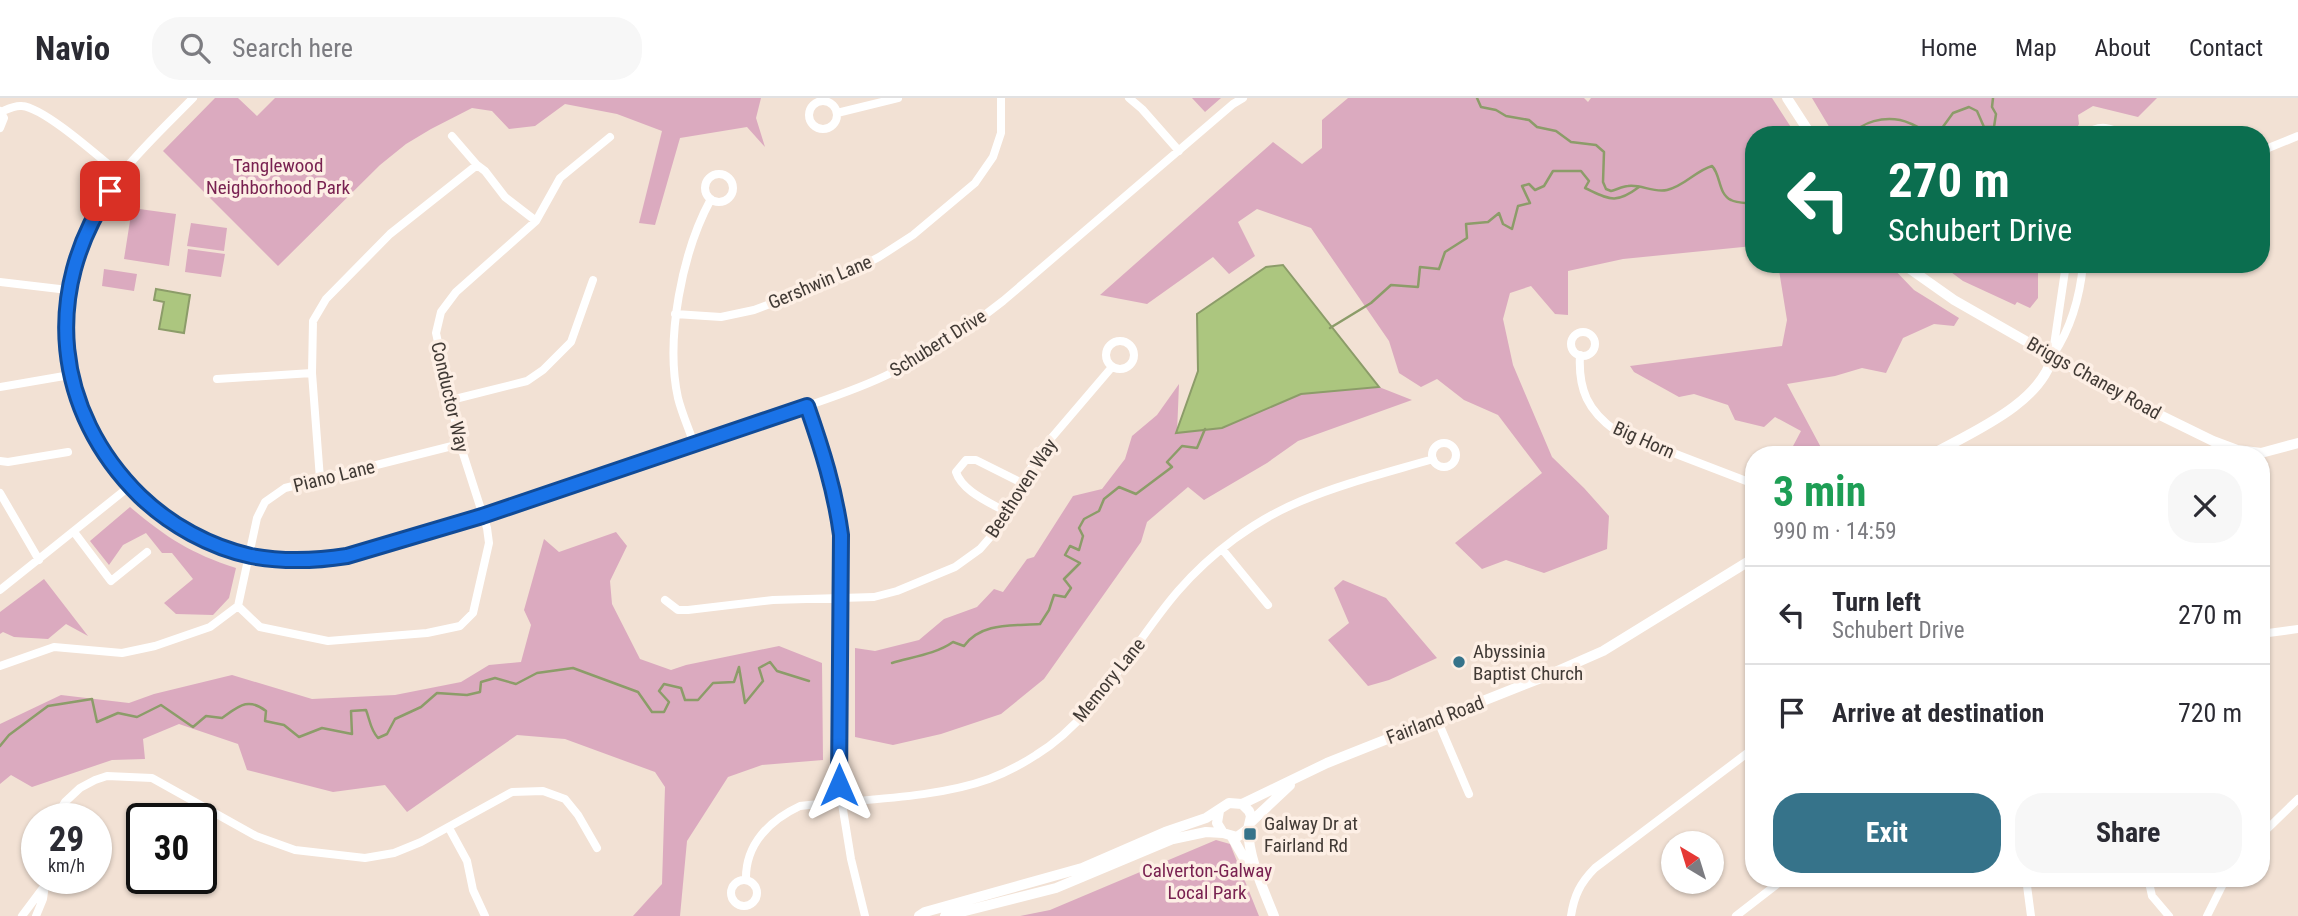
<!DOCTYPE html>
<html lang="en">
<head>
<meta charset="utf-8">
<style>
  body { margin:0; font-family:"Roboto Condensed",sans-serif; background:#f7f7f7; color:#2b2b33; height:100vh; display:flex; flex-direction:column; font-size:26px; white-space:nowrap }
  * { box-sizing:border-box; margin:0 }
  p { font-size:23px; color:#7c7c81 }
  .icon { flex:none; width:38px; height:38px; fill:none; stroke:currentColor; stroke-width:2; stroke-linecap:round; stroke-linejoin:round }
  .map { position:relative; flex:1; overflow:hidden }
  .side { position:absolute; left:1745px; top:348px; width:525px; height:441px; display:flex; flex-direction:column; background:#fff; border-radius:28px; box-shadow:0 2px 5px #0004 }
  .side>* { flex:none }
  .top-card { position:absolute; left:1745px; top:28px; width:525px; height:147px; border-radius:28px; box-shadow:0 2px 5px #0004; background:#0b6e4f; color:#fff; overflow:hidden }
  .needle { width:46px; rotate:322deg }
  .controls { position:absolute; left:1661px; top:733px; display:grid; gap:14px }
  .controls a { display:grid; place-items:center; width:63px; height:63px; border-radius:50%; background:#fff; box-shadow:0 2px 5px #0004; font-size:35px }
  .speed { position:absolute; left:21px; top:705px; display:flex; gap:14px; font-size:35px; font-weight:700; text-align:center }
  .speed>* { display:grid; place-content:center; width:91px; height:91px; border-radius:50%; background:#fff; box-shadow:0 2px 5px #0004; line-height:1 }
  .speed small { font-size:18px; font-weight:400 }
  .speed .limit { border:4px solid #111; border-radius:10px; background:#fff; color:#111 }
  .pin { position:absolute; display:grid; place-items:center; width:60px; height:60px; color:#fff; margin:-30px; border-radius:14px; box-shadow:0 4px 10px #0006 }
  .me { position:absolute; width:77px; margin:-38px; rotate:0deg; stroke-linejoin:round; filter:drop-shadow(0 0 5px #0008) }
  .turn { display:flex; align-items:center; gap:24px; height:147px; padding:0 28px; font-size:32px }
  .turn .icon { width:91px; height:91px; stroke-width:2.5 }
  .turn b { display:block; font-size:49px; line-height:60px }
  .round { display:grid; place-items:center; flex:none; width:74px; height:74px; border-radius:28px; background:#f7f7f7 }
  .head { display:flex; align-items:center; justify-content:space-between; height:119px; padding:0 28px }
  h1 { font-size:42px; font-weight:700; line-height:52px; color:#1e9e55 }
  .primary-button { display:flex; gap:14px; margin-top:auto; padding:14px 28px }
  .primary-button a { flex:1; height:80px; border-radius:28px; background:#36738a; color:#fff; font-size:28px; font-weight:700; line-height:80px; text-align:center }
  .primary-button a+a { background:#f7f7f7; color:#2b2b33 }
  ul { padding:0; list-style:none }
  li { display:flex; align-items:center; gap:21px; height:98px; padding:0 28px; border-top:2px solid #e1e1e2 }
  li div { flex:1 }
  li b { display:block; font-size:26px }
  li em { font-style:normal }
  header { display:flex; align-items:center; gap:42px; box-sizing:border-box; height:98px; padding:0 35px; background:#fff; border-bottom:2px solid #e1e1e2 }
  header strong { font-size:33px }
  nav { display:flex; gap:38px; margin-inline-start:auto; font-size:24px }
  .search { width:490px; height:63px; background:#f7f7f7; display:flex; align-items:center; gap:18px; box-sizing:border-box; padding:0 24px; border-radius:28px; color:#7c7c81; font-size:26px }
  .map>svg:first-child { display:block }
  .green { fill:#dbaabf }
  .water { fill:#acc67f; stroke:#8c9c69; stroke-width:2 }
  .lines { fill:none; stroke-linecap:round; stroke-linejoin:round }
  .stream { stroke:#8c9c69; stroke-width:2.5 }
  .street { stroke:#fff; stroke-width:8 }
  .secondary { stroke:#fff; stroke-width:10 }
  .route-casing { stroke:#114b97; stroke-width:18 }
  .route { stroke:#1a73e8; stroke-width:12 }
  .poi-dot { fill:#36738a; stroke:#fdefe5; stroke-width:2.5 }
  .labels { text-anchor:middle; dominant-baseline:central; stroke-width:7; stroke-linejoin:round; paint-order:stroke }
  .park-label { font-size:19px; fill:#792251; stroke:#fdefe5 }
  .street-label { font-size:19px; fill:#413a35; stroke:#fdefe5 }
  .poi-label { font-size:19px; fill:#413a35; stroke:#fdefe5; text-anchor:start }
</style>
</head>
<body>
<header>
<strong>Navio</strong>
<div class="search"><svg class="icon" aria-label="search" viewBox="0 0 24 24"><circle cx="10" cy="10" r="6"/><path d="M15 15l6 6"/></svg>Search here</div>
<nav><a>Home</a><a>Map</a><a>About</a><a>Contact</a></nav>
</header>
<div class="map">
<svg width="2298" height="818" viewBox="0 0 2298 818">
  <rect width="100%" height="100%" fill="#f2e1d4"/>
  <path class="green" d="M 215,0 L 238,0 L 257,18 L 275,0 L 761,0 L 756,20 L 765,49 L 747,29 L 680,40 L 655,127 L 639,125 L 662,33 L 617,16 L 565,6 L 535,28 L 509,31 L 492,13 L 472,10 L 431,31 L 406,46 L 380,67 L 278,168 L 163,53 Z
    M 1192,0 L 1221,0 L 1205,14 Z
    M 1348,0 L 1584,0 L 1588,4 L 1591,0 L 1772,0 L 1796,37 L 1754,37 L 1753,148 L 1623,161 L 1568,173 L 1568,217 L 1555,216 L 1531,188 L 1510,195 L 1503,221 L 1513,267 L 1552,359 L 1584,390 L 1609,418 L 1607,451 L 1544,475 L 1506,462 L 1482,471 L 1455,445 L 1542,375 L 1498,317 L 1464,302 L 1437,281 L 1421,289 L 1399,275 L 1389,243 L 1311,130 L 1257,111 L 1238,124 L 1255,158 L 1229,176 L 1213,159 L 1147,206 L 1100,197 L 1273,44 L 1302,66 L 1322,50 L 1322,22 Z
    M 1812,0 L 2157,0 L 2138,19 L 2093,8 L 2078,17 L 2079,26 L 2073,37 L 1834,37 Z
    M 132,110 L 176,116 L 169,168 L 124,161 Z
    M 191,125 L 227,130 L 224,153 L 187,148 Z
    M 188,151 L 225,156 L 221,179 L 185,174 Z
    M 1778,166 L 1889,166 L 1914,192 L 1959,220 L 1954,228 L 1934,226 L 1903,240 L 1886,275 L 1862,270 L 1835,278 L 1787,286 L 1825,357 L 1810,357 L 1792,350 L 1801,333 L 1775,319 L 1764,329 L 1735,322 L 1728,307 L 1694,296 L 1679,299 L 1634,274 L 1630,268 L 1782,248 L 1787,222 Z
    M 1940,166 L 2038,166 L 2038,200 L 2030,210 L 2017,204 L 2015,207 L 1963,183 Z
    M 104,171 L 137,176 L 134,193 L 102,188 Z
    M 1179,286 L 1177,335 L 1222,330 L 1301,296 L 1379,289 L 1412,302 L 1298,343 L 1267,365 L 1204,402 L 1188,389 L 1147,424 L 1141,444 L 1044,581 L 1001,616 L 941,636 L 893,647 L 855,639 L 855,550 L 875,553 L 919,542 L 944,521 L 977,509 L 994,491 L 1003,494 L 1027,461 L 1034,459 L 1073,398 L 1102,391 L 1125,361 L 1132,338 L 1157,317 Z
    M 130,409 C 167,440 190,455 236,470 L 229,500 L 213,517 L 176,516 L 164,505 L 193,481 L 172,455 L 162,455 L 146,435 L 123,447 L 109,467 L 90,443 Z
    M 616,434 L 627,448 L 610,483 L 612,506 L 640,561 L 671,572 L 686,567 L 779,548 L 822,565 L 823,662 L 762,667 L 728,679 L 687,743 L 680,818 L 633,818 L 662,786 L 665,689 L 655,674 L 565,641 L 517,637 L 407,714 L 385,687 L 333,694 L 247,672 L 238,646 L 179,626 L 143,641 L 145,661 L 112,662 L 32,689 L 11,677 L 0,686 L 0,626 L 61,597 L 129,605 L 154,596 L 232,577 L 312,601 L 395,597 L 461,584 L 489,567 L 521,564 L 531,527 L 524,512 L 544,441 L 559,454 Z
    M 44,481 L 88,538 L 66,526 L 48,541 L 14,539 L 3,534 L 0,536 L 0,514 Z
    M 1343,482 L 1386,500 L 1437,560 L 1389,582 L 1368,588 L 1328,542 L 1349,525 L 1334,490 Z
    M 1216,742 L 1230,746 L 1259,818 L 1020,818 L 1050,812 Z"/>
  <path class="water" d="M 1283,167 L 1379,289 L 1301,296 L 1222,330 L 1176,335 L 1198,273 L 1197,216 L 1266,169 Z
    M 156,191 L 190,197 L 184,235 L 159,231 L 164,204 L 154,202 Z"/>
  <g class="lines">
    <path class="stream" d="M 1477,0 L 1481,9 L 1496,12 L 1506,18 L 1529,22 L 1537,29 L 1556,33 L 1571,44 L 1596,47 L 1604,54 L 1603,84 L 1606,91 L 1611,93 C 1616,92 1623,88 1628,88 C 1641,86 1653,95 1667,92 C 1685,88 1695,73 1712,68 C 1721,77 1718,96 1731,102 C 1736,105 1747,105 1754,106
      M 1853,37 C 1862,23 1884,19 1900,22 C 1911,24 1923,32 1932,37
      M 1937,37 L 1953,15 L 1969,9 L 1977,13 L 1984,29 L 1994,29 L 1996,16 L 1992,9 L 1993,0
      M 1330,230 L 1371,205 L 1391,187 L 1418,189 L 1420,169 L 1439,171 L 1445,154 L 1467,140 L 1466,126 L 1488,124 L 1499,115 L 1503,126 L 1512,131 L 1518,108 L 1530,105 L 1522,88 L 1529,86 L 1535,92 L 1544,88 L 1553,73 L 1581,73 L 1589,83 L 1585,90 C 1609,101 1615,107 1639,89
      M 892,565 C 912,559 936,556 953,544 L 964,548 C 981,524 1013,528 1040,526 L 1049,512 L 1054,497 L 1065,499 L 1071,490 L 1064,481 L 1080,465 L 1065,457 L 1070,448 L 1079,452 L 1083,438 L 1079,430 L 1084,421 L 1099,413 L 1104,401 L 1119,389 L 1136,396 L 1172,369 L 1167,364 L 1182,348 L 1197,350 L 1205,331
      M 0,648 L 9,637 L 48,608 L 92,601 L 97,624 L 118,615 L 137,619 L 161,607 L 193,629 L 206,618 L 222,620 C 239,608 248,599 266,613 L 265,623 L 284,627 L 299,639 L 322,630 L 352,636 L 351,613 L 366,612 C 370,622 370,631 378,640 L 387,636 L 395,621 L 421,609 L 437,595 L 467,597 L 480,594 L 481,584 L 495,580 L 516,586 L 537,575 L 573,570 L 638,594 L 652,614 L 664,614 L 669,604 L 659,593 L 664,586 L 681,590 L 685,602 L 698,602 L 713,585 L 734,584 L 739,569 L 745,605 L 763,583 L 759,570 L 770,564 L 777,573 L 809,583"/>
    <path class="street" d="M 193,0 C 154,40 106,82 85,136 C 67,180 58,233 71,280 C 97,380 186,461 292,462 C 340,463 383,448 428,434 C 475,420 522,405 568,389 C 632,367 696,345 760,324 C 802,309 845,297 885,278 C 928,258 966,232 1003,203 L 1233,6 L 1243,0
      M 1129,0 L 1142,11 L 1179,53
      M809 17a14 14 0 1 1 28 0a14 14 0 1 1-28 0Z
      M 0,13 L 4,20 L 0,30
      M 1,14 C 8,11 14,7 22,8 C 45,10 100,60 121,77
      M 837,15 L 898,0
      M 2086,37 C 2099,25 2111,30 2126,37
      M 452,38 L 477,67
      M 2261,53 L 2298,38
      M705 90a14 14 0 1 1 28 0a14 14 0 1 1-28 0Z
      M 0,184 L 68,192
      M 675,216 L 721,219 L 754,212 L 843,178 L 879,159 L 913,137 L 975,85 L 993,59 L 1001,35 L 1001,0
      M1571 246a12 12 0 1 1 24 0a12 12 0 1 1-24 0Z
      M1106 257a14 14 0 1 1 28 0a14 14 0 1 1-28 0Z
      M 2053,254 L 2066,166
      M 1580,257 C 1578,292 1588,313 1616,333 L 1754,386
      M 2053,257 C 2071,230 2080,199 2083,166
      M 217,281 L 312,275
      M 0,289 L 70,277
      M 451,302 L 527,283 L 543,272 L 571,244 L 593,182
      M 807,308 C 822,351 835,392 841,437 L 839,687 L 851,761 L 865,818
      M1432 357a12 12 0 1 1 24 0a12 12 0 1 1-24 0Z
      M 694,346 C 689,331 682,316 678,300 C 665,241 682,154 711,101
      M 0,363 L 8,364 L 68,354
      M 320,381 L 312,275 L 313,223 L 326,201 L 390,136 L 477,67 L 485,73 L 505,99 L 536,123
      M 0,395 L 39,462
      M 1006,414 C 989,404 962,393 956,374 L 966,362 L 976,362 L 1022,385
      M 74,434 L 111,483 L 147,454
      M 1222,451 L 1268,507
      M 0,492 L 130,388
      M 665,502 L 678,512 L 688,512 L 773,502 L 874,499 L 897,493 L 955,469 L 980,451 L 993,436 L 1042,351 L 1112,269
      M 238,508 L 260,529 L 328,543 L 427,535 L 460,528 L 473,515 L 489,445 L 487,430 L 460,346 L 436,235 L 441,214 L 456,194 L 536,123 L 560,80 L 610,39
      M 2261,536 L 2298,531
      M 0,568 L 54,549 L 122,555 L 155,548 L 210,529 L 238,508 L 257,420 L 265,404 L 285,390 L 460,346
      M 1437,621 L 1469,696
      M 55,721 L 65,704 L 80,690 L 95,682 L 107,678 L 152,680 L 256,738 L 295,752 L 365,760 L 394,755 L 421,744 L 512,694 L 543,693 L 565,701 L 578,717 L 597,750
      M 449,730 L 467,763 L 473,792 L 485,818
      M 2261,737 L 2298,701
      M 2026,780 L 2031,818
      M 2148,780 L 2152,798 L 2169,818
      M731 795a13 13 0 1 1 26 0a13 13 0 1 1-26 0Z
      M 746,782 C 745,746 770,722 800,708 C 859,701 934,701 989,681 C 1005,675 1022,666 1036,657 C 1097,620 1132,546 1178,493 C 1211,455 1255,422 1301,403 C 1344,385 1389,374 1433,361
      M 22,818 L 43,790
      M 36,818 L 43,801 L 46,780
      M 1571,818 C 1574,798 1580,785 1595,770 L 1754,650
      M 1736,818 L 1785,780
      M 2207,818 L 2226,780"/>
    <path class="secondary" d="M 1787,0 L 1811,37
      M 1903,166 L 1954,202 L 2071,269 L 2121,298 L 2213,343 L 2237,352 L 2261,355 L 2298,345
      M 1931,357 C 1972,334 2041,306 2053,257
      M 1242,706 L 1327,665 L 1546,578 L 1603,553 L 1754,460
      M 1251,724 L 1290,687
      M 1248,731 C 1249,762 1263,790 1274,818
      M 1232,739 L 1244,760 L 1254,771
      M 919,818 L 925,814 L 1082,770 L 1165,734 L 1206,720 L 1229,705 L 1242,706 L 1249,713 L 1251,718 L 1248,731 L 1237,739 L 1223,735 L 1217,725 L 1219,713
      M 945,818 L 1056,790 L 1173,741 L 1206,734 L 1223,735"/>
  </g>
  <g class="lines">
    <defs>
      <path id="route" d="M 110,93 C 42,194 54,313 140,398 C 170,427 210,449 251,458 C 283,464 315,463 347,458 L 482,418 L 807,308 C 822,351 835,392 841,437 L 839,687"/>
    </defs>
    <use href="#route" class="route-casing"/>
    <use href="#route" class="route"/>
  </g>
  <g class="poi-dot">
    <circle cx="1459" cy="564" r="7"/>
    <rect x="1243" y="729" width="14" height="14" rx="3.5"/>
  </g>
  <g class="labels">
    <g class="park-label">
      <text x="278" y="67">Tanglewood<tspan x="278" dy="22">Neighborhood Park</tspan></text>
      <text x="1207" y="772">Calverton-Galway<tspan x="1207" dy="22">Local Park</tspan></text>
    </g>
    <g class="street-label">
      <text transform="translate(820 184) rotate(-23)">Gershwin Lane</text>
      <text transform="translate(938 245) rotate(-32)">Schubert Drive</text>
      <text transform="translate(2094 280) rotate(29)">Briggs Chaney Road</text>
      <text transform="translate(450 299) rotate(77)">Conductor Way</text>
      <text transform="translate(1644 342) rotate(24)">Big Horn</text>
      <text transform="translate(334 378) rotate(-14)">Piano Lane</text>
      <text transform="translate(1021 390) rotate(-57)">Beethoven Way</text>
      <text transform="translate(1109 582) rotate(-51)">Memory Lane</text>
      <text transform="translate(1435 622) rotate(-21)">Fairland Road</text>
    </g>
    <g class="poi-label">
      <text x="1473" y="553">Abyssinia<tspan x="1473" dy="22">Baptist Church</tspan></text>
      <text x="1264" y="725">Galway Dr at<tspan x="1264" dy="22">Fairland Rd</tspan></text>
    </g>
  </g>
</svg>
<div class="controls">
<a><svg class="needle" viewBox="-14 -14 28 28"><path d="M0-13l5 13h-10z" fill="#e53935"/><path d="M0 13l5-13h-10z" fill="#7c7c81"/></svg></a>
</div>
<div class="speed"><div>29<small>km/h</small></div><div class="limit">30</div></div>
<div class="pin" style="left:110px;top:93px;background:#d93025"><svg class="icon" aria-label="arrive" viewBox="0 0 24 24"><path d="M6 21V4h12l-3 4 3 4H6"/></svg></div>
<svg class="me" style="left:839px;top:687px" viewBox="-20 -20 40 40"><path d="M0-17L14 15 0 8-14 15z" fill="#1a73e8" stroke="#fff" stroke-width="4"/></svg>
<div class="top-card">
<div class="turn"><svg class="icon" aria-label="left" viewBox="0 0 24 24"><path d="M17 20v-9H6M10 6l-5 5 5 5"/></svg><div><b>270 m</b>Schubert Drive</div></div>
</div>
<section class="side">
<div class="head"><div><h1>3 min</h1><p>990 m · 14:59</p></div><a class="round"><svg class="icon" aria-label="close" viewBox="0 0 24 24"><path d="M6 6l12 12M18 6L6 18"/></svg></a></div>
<ul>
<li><svg class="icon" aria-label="left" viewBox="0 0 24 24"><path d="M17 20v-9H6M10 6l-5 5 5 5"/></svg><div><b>Turn left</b><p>Schubert Drive</p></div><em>270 m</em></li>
<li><svg class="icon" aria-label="arrive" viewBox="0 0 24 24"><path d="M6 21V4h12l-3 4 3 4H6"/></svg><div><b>Arrive at destination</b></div><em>720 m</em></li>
</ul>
<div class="primary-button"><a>Exit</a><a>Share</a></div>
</section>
</div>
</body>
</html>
